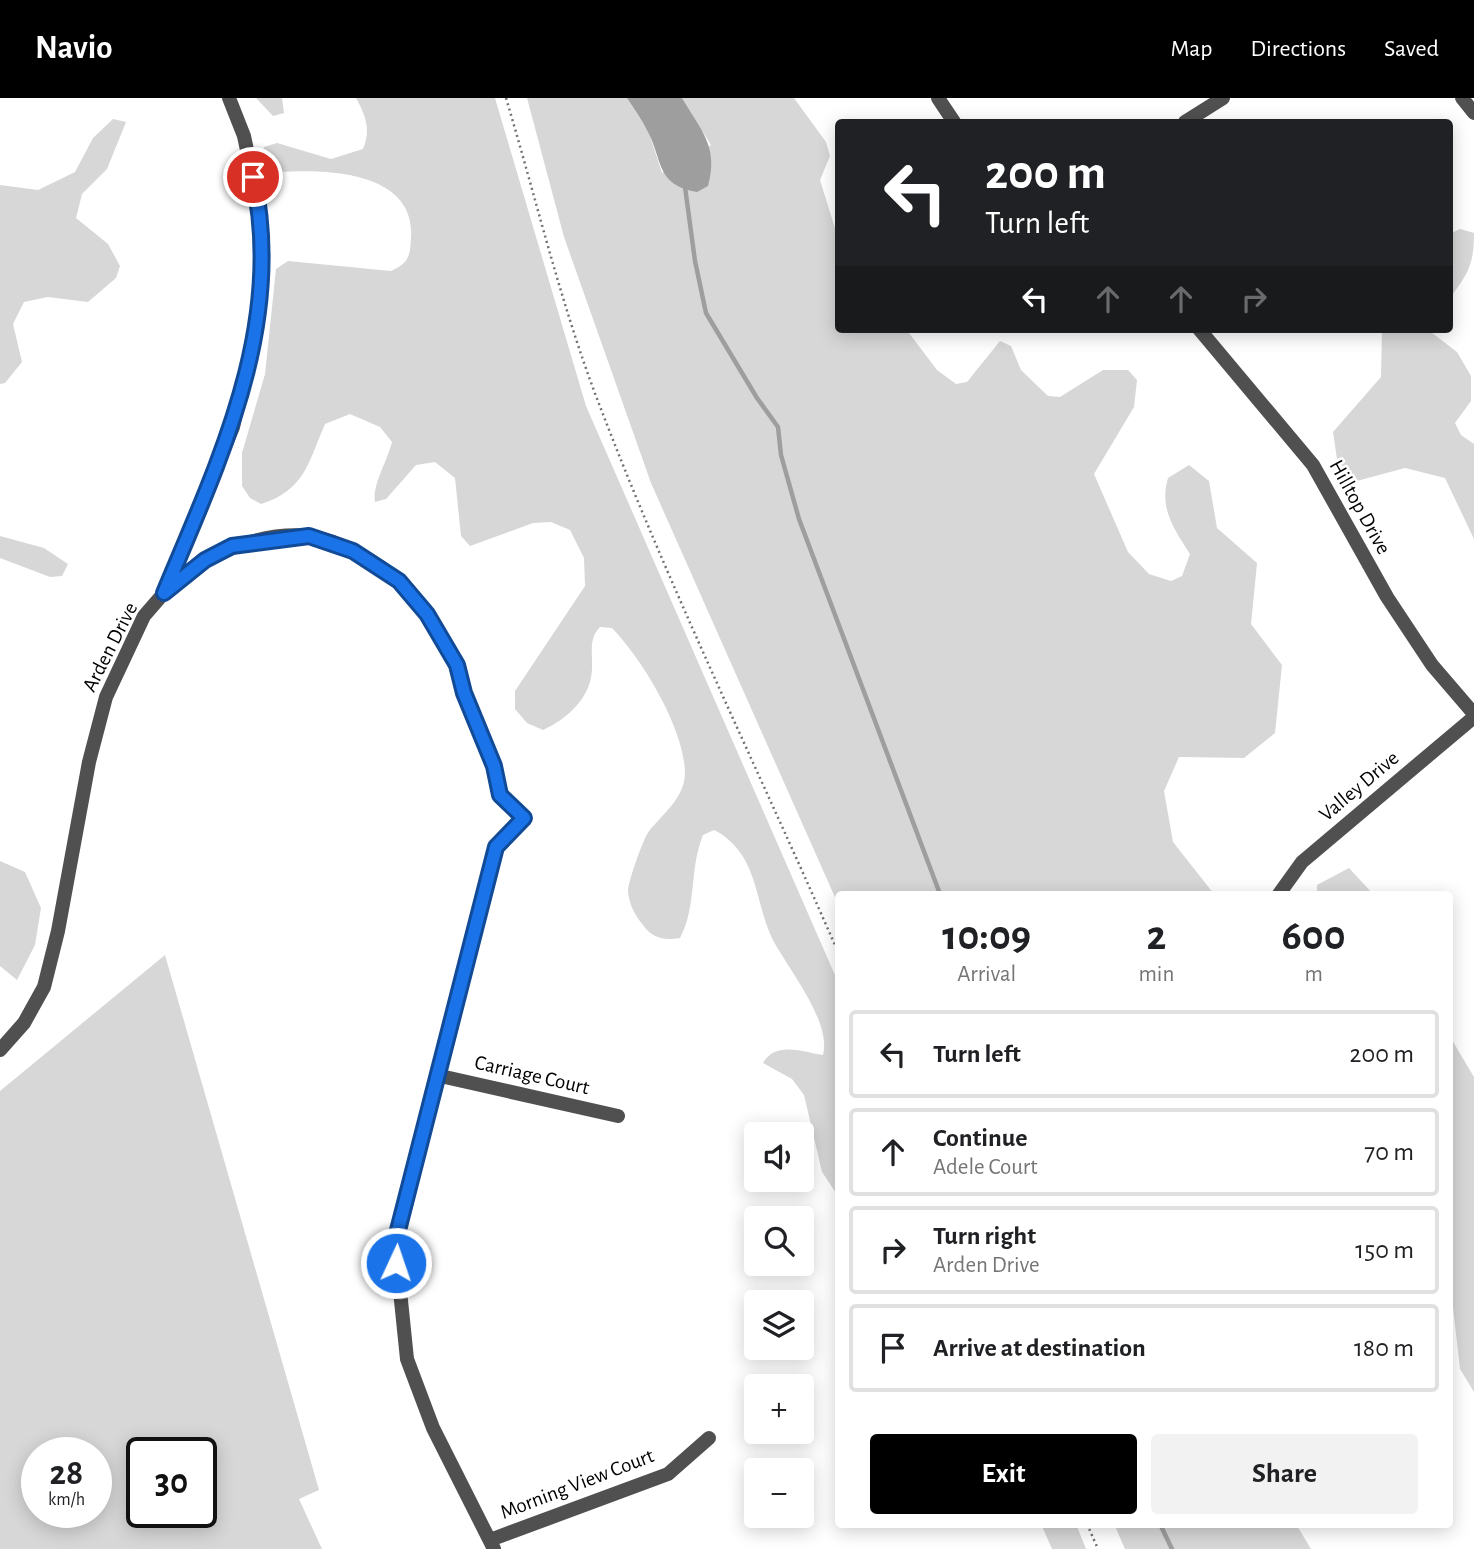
<!DOCTYPE html>
<html lang="en">
<head>
<meta charset="utf-8">
<style>
  body { margin:0; font-family:"Alegreya Sans",sans-serif; background:#f2f2f2; color:#202124; height:100vh; display:flex; flex-direction:column; font-size:26px; white-space:nowrap }
  * { box-sizing:border-box; margin:0 }
  p { font-size:23px; color:#757577 }
  .icon { flex:none; width:38px; height:38px; fill:none; stroke:currentColor; stroke-width:2; stroke-linecap:round; stroke-linejoin:round }
  .map { position:relative; flex:1; overflow:hidden }
  .panel { position:absolute; left:835px; top:793px; width:618px; height:637px; display:flex; flex-direction:column; background:#fff; border-radius:7px; box-shadow:0 4px 18px #0003 }
  .panel>* { flex:none }
  .top-card { position:absolute; left:835px; top:21px; width:618px; height:214px; border-radius:7px; box-shadow:0 4px 18px #0003; background:#202124; color:#fff; overflow:hidden }
  .buttons { position:absolute; left:744px; top:1024px; display:grid; gap:14px }
  .buttons a { display:grid; place-items:center; width:70px; height:70px; border-radius:7px; background:#fff; box-shadow:0 4px 18px #0003; font-size:35px }
  .speed { position:absolute; left:21px; top:1339px; display:flex; gap:14px; font-size:35px; font-weight:700; text-align:center }
  .speed>* { display:grid; place-content:center; width:91px; height:91px; border-radius:50%; background:#fff; box-shadow:0 4px 18px #0003; line-height:1 }
  .speed small { font-size:18px; font-weight:400 }
  .speed .limit { border:4px solid #111; border-radius:10px; background:#fff; color:#111 }
  .pin { position:absolute; display:grid; place-items:center; width:60px; height:60px; color:#fff; margin:-30px; border:4px solid #fff; border-radius:50%; box-shadow:0 2px 7px #0007 }
  .me { position:absolute; width:77px; margin:-38px; rotate:3deg; stroke-linejoin:round; filter:drop-shadow(0 0 5px #0008) }
  .turn { display:flex; align-items:center; gap:24px; height:147px; padding:0 35px; font-size:32px }
  .turn .icon { width:91px; height:91px; stroke-width:2.5 }
  .turn b { display:block; font-size:49px; line-height:60px }
  .lanes { display:flex; align-items:center; height:66px; padding:0 35px; background:#0003; justify-content:center; gap:35px; direction:ltr }
  .lanes .off { opacity:.35 }
  .eta { display:flex; justify-content:space-evenly; align-items:center; height:119px; text-align:center }
  .eta b { font-size:42px; font-weight:700; line-height:49px }
  .primary-button { display:flex; gap:14px; margin-top:auto; padding:14px 35px }
  .primary-button a { flex:1; height:80px; border-radius:7px; background:#000; color:#fff; font-size:28px; font-weight:700; line-height:80px; text-align:center }
  .primary-button a+a { background:#f2f2f2; color:#202124 }
  ul { padding:0; list-style:none }
  li { display:flex; align-items:center; gap:21px; height:88px; margin:0 14px 10px; padding:0 21px; border:4px solid #e0e0e0; border-radius:7px }
  li div { flex:1 }
  li b { display:block; font-size:26px }
  li em { font-style:normal }
  header { display:flex; align-items:center; gap:42px; box-sizing:border-box; height:98px; padding:0 35px; background:#000; color:#fff }
  header strong { font-size:33px }
  nav { display:flex; gap:38px; margin-inline-start:auto; font-size:24px }
  .map>svg:first-child { display:block }
  .green { fill:#d7d7d7; fill-rule:evenodd }
  .water { fill:#9e9e9e }
  .lines { fill:none; stroke-linecap:round; stroke-linejoin:round }
  .stream { stroke:#9e9e9e; stroke-width:4.5 }
  .path { stroke:#727272; stroke-width:2.5; stroke-dasharray:2 3.5; stroke-linecap:butt }
  .service { stroke:#505050; stroke-width:9 }
  .minor { stroke:#505050; stroke-width:14 }
  .tertiary { stroke:#505050; stroke-width:14 }
  .route-casing { stroke:#114b97; stroke-width:18 }
  .route { stroke:#1a73e8; stroke-width:12 }
  .labels { text-anchor:middle; dominant-baseline:central; stroke-width:5; stroke-linejoin:round; paint-order:stroke }
  .street-label { font-size:21px; fill:#000; stroke:#fff }
</style>
</head>
<body>
<header>
<strong>Navio</strong>
<nav><a>Map</a><a>Directions</a><a>Saved</a></nav>
</header>
<div class="map">
<svg width="1474" height="1451" viewBox="0 0 1474 1451">
  <rect width="100%" height="100%" fill="#fff"/>
  <path class="green" d="M 256,0 L 282,0 L 284,15 L 273,18 Z
    M 356,0 L 495,0 L 586,308 L 838,884 L 838,1098 L 822,1074 L 804,997 L 792,981 L 763,965 C 776,943 802,954 823,957 C 832,923 787,870 772,840 C 760,815 758,786 745,762 C 738,750 727,738 714,732 L 703,737 C 689,771 697,809 680,840 C 664,843 652,840 643,827 C 635,817 629,807 628,793 C 628,784 643,741 649,733 C 663,716 684,700 685,676 C 685,631 642,561 612,530 L 600,529 C 588,541 593,556 592,571 C 591,600 567,621 543,632 L 527,625 L 515,611 L 515,593 L 585,488 L 584,460 L 570,432 L 551,424 L 533,425 L 470,448 L 461,438 L 455,380 L 435,364 L 416,367 L 386,401 L 375,404 C 372,387 387,364 392,344 L 380,329 L 350,316 L 325,326 C 308,365 305,392 261,406 L 250,400 L 242,388 L 242,355 L 265,276 L 276,171 L 288,163 L 391,173 C 409,165 410,158 411,140 C 416,73 326,71 280,74 L 264,55 L 264,49 L 277,45 L 331,61 L 363,51 C 371,32 366,18 356,0 Z
    M 527,0 L 627,0 L 649,35 L 662,75 L 711,47 L 682,0 L 794,0 L 826,44 L 830,58 L 820,82 L 838,140 L 838,231 L 906,231 L 937,272 L 956,286 L 967,284 L 1000,243 L 1011,248 L 1021,272 L 1048,298 L 1060,299 L 1103,272 L 1128,272 L 1137,282 L 1134,309 L 1094,376 L 1128,454 L 1149,476 L 1171,483 L 1182,478 L 1190,456 C 1174,431 1159,410 1168,380 L 1189,367 L 1209,383 L 1217,430 L 1257,465 L 1251,526 L 1282,567 L 1275,635 L 1244,660 L 1179,659 L 1164,693 L 1173,744 L 1214,796 L 838,796 L 838,806 L 651,385 L 564,139 Z
    M 113,21 L 126,24 L 107,71 L 82,96 L 76,120 L 108,146 L 120,168 L 116,180 L 88,204 L 48,199 L 24,204 L 13,226 L 22,264 L 5,285 L 0,286 L 0,87 L 38,92 L 75,74 L 93,40 Z
    M 1460,131 L 1474,135 C 1474,167 1468,176 1449,201 L 1449,136 Z
    M 1382,231 L 1427,231 L 1457,254 L 1471,278 L 1471,303 L 1455,325 L 1461,337 L 1474,346 L 1474,441 L 1445,380 L 1405,370 L 1353,384 L 1337,361 L 1333,334 L 1381,279 Z
    M 0,438 L 44,450 L 68,466 L 62,478 L 50,479 L 0,460 Z
    M 0,763 L 25,774 L 41,810 L 35,847 L 17,882 L 0,868 Z
    M 1349,770 L 1373,796 L 1317,796 L 1317,787 Z
    M 165,857 L 319,1392 L 299,1401 L 322,1451 L 0,1451 L 0,993 ZM 37,1354 L 96,1354 L 96,1414 L 37,1414 ZM 201,1354 L 201,1414 L 142,1414 L 142,1354 Z
    M 1449,937 L 1474,979 L 1474,1294 L 1460,1271 L 1449,1174 Z
    M 1041,1426 L 1076,1426 L 1086,1451 L 1052,1451 Z
    M 1114,1426 L 1296,1426 L 1311,1451 L 1125,1451 Z"/>
  <path class="water" d="M 627,0 L 682,0 C 701,32 719,49 708,88 L 697,94 C 656,87 663,63 648,34 C 642,22 634,11 627,0 Z"/>
  <g class="lines">
    <path class="stream" d="M 685,89 L 695,163 L 706,215 L 757,300 L 778,329 L 781,357 L 799,421 L 940,796
      M 1160,1426 L 1172,1451"/>
    <path class="path" d="M 506,0 C 535,97 558,195 593,290 C 665,482 756,666 838,854
      M 1087,1426 L 1098,1451"/>
    <path class="service" d="M 457,567 L 464,595 L 494,668 L 500,697 L 524,720"/>
    <path class="minor" d="M 938,0 L 954,24
      M 1185,24 L 1223,0
      M 1199,231 L 1313,367 L 1387,499 L 1432,567 L 1474,616
      M 168,492 C 199,457 262,433 309,438 C 339,442 377,463 399,484 C 424,506 440,538 457,567
      M 1279,796 L 1302,764 L 1474,619
      M 0,952 L 24,925 L 44,889 L 58,833 L 89,664 L 106,599 L 144,518 L 164,495 L 233,329 L 255,233 L 263,167 L 257,99 L 244,38 L 229,0
      M 436,977 L 618,1018
      M 490,1442 L 668,1376 L 709,1340
      M 494,1451 L 433,1330 L 407,1261 L 395,1144 L 496,749 L 524,720"/>
    <path class="tertiary" d="M 1462,0 L 1474,15"/>
  </g>
  <g class="lines">
    <defs>
      <path id="route" d="M 253,79 C 286,226 219,363 164,495 L 205,462 L 232,448 L 309,438 L 353,453 L 399,483 L 427,516 L 457,567 L 464,595 L 494,668 L 500,697 L 524,720 L 496,749 L 395,1144 L 396,1165"/>
    </defs>
    <use href="#route" class="route-casing"/>
    <use href="#route" class="route"/>
  </g>
  <g class="labels">
    <g class="street-label">
      <text transform="translate(1360 409) rotate(61)">Hilltop Drive</text>
      <text transform="translate(110 549) rotate(-63)">Arden Drive</text>
      <text transform="translate(1359 688) rotate(-40)">Valley Drive</text>
      <text transform="translate(532 977) rotate(13)">Carriage Court</text>
      <text transform="translate(577 1386) rotate(-21)">Morning View Court</text>
    </g>
  </g>
</svg>
<div class="buttons">
<a><svg class="icon" aria-label="sound" viewBox="0 0 24 24"><path d="M4 9h4l5-4v14l-5-4H4zM17 9q2 3 0 6"/></svg></a>
<a><svg class="icon" aria-label="search" viewBox="0 0 24 24"><circle cx="10" cy="10" r="6"/><path d="M15 15l6 6"/></svg></a>
<a><svg class="icon" aria-label="layers" viewBox="0 0 24 24"><path d="M12 4l9 5-9 5-9-5zM3 14l9 5 9-5"/></svg></a>
<a>+</a>
<a>−</a>
</div>
<div class="speed"><div>28<small>km/h</small></div><div class="limit">30</div></div>
<div class="pin" style="left:253px;top:79px;background:#d93025"><svg class="icon" aria-label="arrive" viewBox="0 0 24 24"><path d="M6 21V4h12l-3 4 3 4H6"/></svg></div>
<svg class="me" style="left:396px;top:1165px" viewBox="-20 -20 40 40"><circle r="17" fill="#1a73e8" stroke="#fff" stroke-width="3"/><path d="M0-11L8 9 0 5-8 9z" fill="#fff"/></svg>
<div class="top-card">
<div class="turn"><svg class="icon" aria-label="left" viewBox="0 0 24 24"><path d="M17 20v-9H6M10 6l-5 5 5 5"/></svg><div><b>200 m</b>Turn left</div></div>
<div class="lanes"><svg class="icon" aria-label="left" viewBox="0 0 24 24"><path d="M17 20v-9H6M10 6l-5 5 5 5"/></svg><svg class="icon off" aria-label="ahead" viewBox="0 0 24 24"><path d="M12 20V5M6 11l6-6 6 6"/></svg><svg class="icon off" aria-label="ahead" viewBox="0 0 24 24"><path d="M12 20V5M6 11l6-6 6 6"/></svg><svg class="icon off" aria-label="right" viewBox="0 0 24 24"><path d="M7 20v-9h11M14 6l5 5-5 5"/></svg></div>
</div>
<section class="panel">
<div class="eta">
<div><b>10:09</b><p>Arrival</p></div>
<div><b>2</b><p>min</p></div>
<div><b>600</b><p>m</p></div>
</div>
<ul>
<li><svg class="icon" aria-label="left" viewBox="0 0 24 24"><path d="M17 20v-9H6M10 6l-5 5 5 5"/></svg><div><b>Turn left</b></div><em>200 m</em></li>
<li><svg class="icon" aria-label="ahead" viewBox="0 0 24 24"><path d="M12 20V5M6 11l6-6 6 6"/></svg><div><b>Continue</b><p>Adele Court</p></div><em>70 m</em></li>
<li><svg class="icon" aria-label="right" viewBox="0 0 24 24"><path d="M7 20v-9h11M14 6l5 5-5 5"/></svg><div><b>Turn right</b><p>Arden Drive</p></div><em>150 m</em></li>
<li><svg class="icon" aria-label="arrive" viewBox="0 0 24 24"><path d="M6 21V4h12l-3 4 3 4H6"/></svg><div><b>Arrive at destination</b></div><em>180 m</em></li>
</ul>
<div class="primary-button"><a>Exit</a><a>Share</a></div>
</section>
</div>
</body>
</html>
